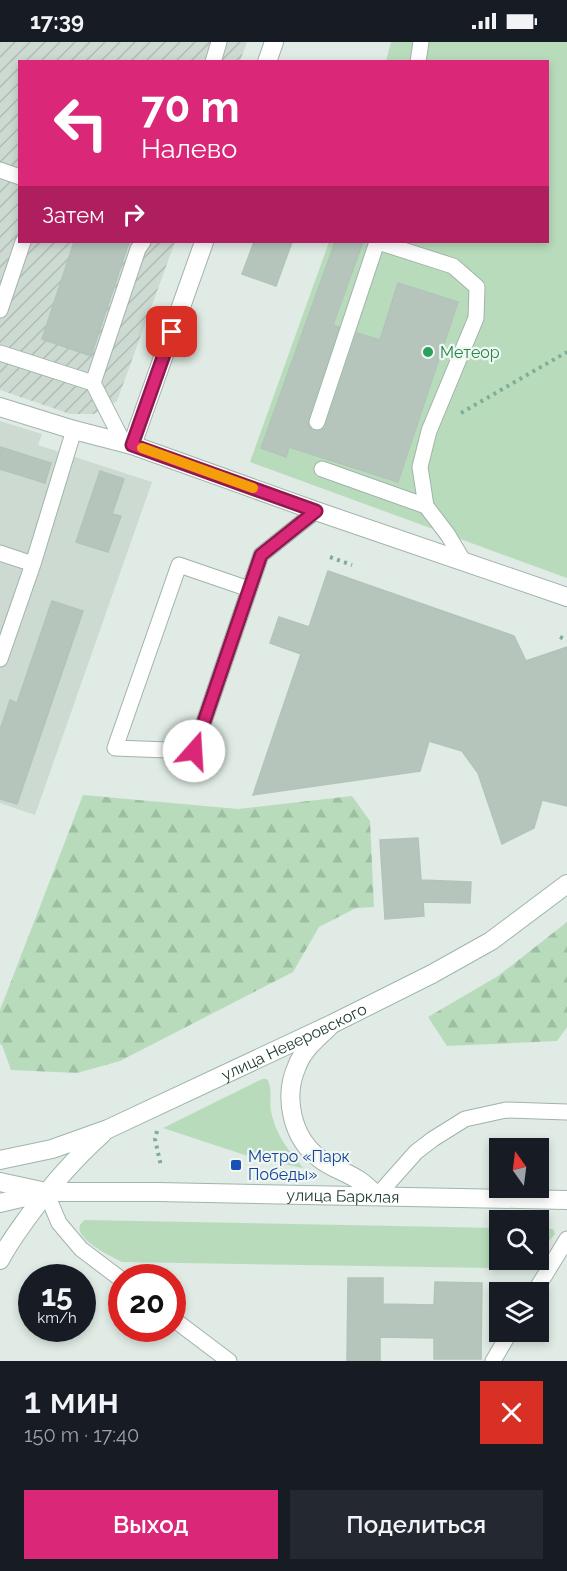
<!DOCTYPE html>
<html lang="ru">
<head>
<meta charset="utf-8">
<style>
  body { margin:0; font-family:Raleway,sans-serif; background:#242831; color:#f1f3f6; height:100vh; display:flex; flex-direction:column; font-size:22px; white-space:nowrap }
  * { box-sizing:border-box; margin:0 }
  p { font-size:20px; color:#9ea1a6 }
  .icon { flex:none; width:33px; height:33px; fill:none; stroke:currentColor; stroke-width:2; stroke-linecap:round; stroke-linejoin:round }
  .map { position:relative; height:1319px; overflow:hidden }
  .side { display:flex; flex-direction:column; background:#171b24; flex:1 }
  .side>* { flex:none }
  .guide { position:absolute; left:18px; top:18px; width:531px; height:183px; border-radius:0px; box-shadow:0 3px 9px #0003; background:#db2777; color:#fff; overflow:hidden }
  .needle { width:39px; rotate:346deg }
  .tools { position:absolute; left:489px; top:1096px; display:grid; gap:12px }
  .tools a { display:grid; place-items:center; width:60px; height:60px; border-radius:0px; background:#171b24; box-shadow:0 3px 9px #0003; font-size:30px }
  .speed { position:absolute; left:18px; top:1222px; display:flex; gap:12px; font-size:30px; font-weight:700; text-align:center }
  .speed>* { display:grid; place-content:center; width:78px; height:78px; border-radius:50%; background:#171b24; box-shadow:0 3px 9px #0003; line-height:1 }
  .speed small { font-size:15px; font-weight:400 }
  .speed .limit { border:9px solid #d22; background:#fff; color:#111 }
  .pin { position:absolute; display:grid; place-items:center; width:51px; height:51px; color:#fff; margin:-26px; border-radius:12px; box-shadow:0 3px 9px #0006 }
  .me { position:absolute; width:66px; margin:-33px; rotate:19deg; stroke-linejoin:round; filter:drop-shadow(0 0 4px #0008) }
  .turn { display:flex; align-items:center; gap:21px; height:126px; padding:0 24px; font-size:27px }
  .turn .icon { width:78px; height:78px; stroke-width:2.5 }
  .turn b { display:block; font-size:42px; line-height:51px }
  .then { display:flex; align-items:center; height:57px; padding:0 24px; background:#0003; gap:12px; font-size:22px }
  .round { display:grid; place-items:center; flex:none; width:63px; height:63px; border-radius:0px; background:#242831 }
  .head { display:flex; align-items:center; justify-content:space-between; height:102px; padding:0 24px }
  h1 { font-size:36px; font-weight:600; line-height:45px }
  .cta { display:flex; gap:12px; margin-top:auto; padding:12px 24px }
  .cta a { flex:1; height:69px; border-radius:0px; background:#db2777; color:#fff; font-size:24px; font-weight:600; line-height:69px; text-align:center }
  .cta a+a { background:#242831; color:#f1f3f6 }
  .status { display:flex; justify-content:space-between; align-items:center; height:42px; padding:0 30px; background:#171b24; direction:ltr }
  .status svg { height:16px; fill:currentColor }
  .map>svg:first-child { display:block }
  .built { fill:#cddad2 }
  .industrial { fill:url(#industrial-furrows) }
  .grass { fill:#b8dcbb }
  .forest { fill:url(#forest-firs) }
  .building { fill:#b5c5bc; stroke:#b2c4b9; stroke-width:1.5 }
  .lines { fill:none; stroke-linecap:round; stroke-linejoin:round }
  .lane-casing { stroke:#a2b3aa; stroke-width:17 }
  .street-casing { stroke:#a2b3aa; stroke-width:20 }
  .secondary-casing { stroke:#9eb6aa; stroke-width:20 }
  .path { stroke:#7fae98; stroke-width:4; stroke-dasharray:3 4.5; stroke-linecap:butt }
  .lane { stroke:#fff; stroke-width:15 }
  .street { stroke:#fff; stroke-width:18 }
  .secondary { stroke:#fff; stroke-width:18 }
  .route-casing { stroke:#8e194d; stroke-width:15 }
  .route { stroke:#db2777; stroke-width:10 }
  .slow { stroke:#f59e0b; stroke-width:10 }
  .leisure-dot { fill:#2e9e5b; stroke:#f0f7f2; stroke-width:2 }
  .transit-dot { fill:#1a4fb4; stroke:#f0f7f2; stroke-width:2 }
  .labels { text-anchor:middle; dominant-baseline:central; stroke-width:4.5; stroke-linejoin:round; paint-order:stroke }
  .leisure-label { font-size:16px; fill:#27864d; stroke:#f0f7f2; text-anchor:start }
  .street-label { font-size:16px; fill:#203b2f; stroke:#f0f7f2 }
  .transit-label { font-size:16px; fill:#164399; stroke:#f0f7f2; text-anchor:start }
</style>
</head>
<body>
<div class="status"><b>17:39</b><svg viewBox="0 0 49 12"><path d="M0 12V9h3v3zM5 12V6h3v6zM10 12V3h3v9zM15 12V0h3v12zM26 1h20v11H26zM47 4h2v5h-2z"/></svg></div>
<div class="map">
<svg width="567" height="1319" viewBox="0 0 567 1319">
  <defs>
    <pattern id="industrial-furrows" width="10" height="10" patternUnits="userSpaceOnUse" patternTransform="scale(1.5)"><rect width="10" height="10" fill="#cddad2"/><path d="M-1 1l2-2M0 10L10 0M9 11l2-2" fill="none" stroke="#b0bcb5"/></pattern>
    <pattern id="forest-firs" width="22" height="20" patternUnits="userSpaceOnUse" patternTransform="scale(1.5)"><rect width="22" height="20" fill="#b8dcbb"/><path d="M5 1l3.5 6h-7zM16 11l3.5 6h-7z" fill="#9ebea1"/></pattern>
  </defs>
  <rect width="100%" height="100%" fill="#dfebe4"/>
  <path class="built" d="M 0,379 L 42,392 L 38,403 L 152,440 L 35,773 L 0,761 Z"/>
  <path class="industrial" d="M 0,0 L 247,0 L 240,19 L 20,20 L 20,200 L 175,200 L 117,359 L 94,372 L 70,372 L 0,348 Z"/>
  <path class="grass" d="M 391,0 L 567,0 L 567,536 L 250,420 L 329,200 L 548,200 L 548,20 L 386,19 Z
    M 262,1037 L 267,1037 C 273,1046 269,1059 271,1069 C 275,1092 289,1109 303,1126 L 254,1116 L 163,1086 Z
    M 85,1178 L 499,1186 L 500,1218 L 513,1218 L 493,1226 L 122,1220 C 112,1215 63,1192 85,1178 Z
    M 539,1186 L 553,1187 L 555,1192 L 549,1199 L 539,1205 Z"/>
  <path class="forest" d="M 83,753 L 238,767 L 352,754 L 370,779 L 374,865 L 356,866 L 319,885 L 293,930 L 120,1019 L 77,1031 L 11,1028 L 2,1003 L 0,1002 L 0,968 Z
    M 567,880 L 567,985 L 557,999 L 447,1004 L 428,975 L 498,934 Z"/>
  <path class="building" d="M 74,200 L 129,200 L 91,314 L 42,297 Z
    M 254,200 L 292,200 L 276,244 L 242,232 Z
    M 335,200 L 363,200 L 333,283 L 339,285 L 308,377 L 308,383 L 313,389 L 320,389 L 324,387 L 326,383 L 357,291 L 380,298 L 398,241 L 458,260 L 398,440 L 289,405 L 286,415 L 261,406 Z
    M 0,405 L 51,421 L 45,441 L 0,427 Z
    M 100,429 L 124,437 L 112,472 L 121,474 L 108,510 L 76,500 Z
    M 328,529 L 514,594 L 526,619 L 567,605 L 567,764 L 542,758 L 534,786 L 502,802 L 478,731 L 462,709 L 429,699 L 420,729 L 253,753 L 301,612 L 270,601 L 279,575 L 309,585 Z
    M 52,559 L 83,569 L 17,762 L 0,757 L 0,688 L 10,658 L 17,661 Z
    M 418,796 L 421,838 L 471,840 L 470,861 L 423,860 L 424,874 L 385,877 L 380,798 Z
    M 348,1236 L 383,1236 L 383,1262 L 434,1263 L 435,1240 L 482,1241 L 481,1317 L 434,1317 L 434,1296 L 380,1295 L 380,1319 L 347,1319 Z"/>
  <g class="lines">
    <defs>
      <path id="lane" d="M 213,20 L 219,0
        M 418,20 L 421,0
        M 0,128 L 20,135
        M 378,200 L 453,224 L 477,245 L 476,276 L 429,389 L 420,425 L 426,464 L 448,493 L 464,520
        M 0,268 L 23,200
        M 0,311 L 93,341 L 138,207 L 143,200
        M 93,341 L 123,400
        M 317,380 L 377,200
        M 322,427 L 426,464
        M 0,511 L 33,522 L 74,388
        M 249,547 L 179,523 L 115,706 L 194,709 L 261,513 L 316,469
        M 0,617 L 33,522
        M 46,1150 L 59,1181 L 81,1207 L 122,1238
        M 377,1154 L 416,1110 L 433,1097 L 465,1077 L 506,1068 L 567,1070
        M 534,1251 L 567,1197
        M 172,1276 L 229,1319
        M 493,1319 L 510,1290"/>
      <path id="street" d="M 267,20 L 274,0
        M 0,365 L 74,388 L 132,403 L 316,469 L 567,555
        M 132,403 L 204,200
        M 329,985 C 317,996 303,1008 297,1024 C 283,1055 292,1096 319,1116 C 331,1126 347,1130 360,1139 C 366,1143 372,1149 377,1154"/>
      <g id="secondary">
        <path id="s1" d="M 0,1118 L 52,1107 L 108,1087 L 332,982 L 432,932 L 491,899 L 567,842"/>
        <path id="s2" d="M 0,1140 L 46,1150 L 158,1150 L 567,1158"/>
        <path d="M 0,1161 L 42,1151"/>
        <path d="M 0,1218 C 8,1202 18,1189 28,1175 C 50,1145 74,1117 102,1092"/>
      </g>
    </defs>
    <use href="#lane" class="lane-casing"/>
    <use href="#street" class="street-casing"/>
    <use href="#secondary" class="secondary-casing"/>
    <path class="path" d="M 461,371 L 567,310
      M 330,515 L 352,523
      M 560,595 L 567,598
      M 157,1089 L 155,1097 L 161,1124"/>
    <use href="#lane" class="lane"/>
    <use href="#street" class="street"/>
    <use href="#secondary" class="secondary"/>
  </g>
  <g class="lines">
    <defs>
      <path id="route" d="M 172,290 L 132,403 L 316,469 L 261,513 L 194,709"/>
    </defs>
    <use href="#route" class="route-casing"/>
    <use href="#route" class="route"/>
    <path class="slow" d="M 142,406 L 253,446"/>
  </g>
  <circle class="leisure-dot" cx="428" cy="310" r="6"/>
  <rect class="transit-dot" x="230" y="1117" width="12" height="12" rx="3"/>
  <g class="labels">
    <g class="leisure-label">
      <text x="440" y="310">Метеор</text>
    </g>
    <g class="street-label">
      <text stroke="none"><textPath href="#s1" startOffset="318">улица Неверовского</textPath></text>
      <text stroke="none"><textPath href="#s2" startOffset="344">улица Барклая</textPath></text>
    </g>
    <g class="transit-label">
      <text x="248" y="1114">Метро «Парк<tspan x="248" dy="18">Победы»</tspan></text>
    </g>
  </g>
</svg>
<div class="tools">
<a><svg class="needle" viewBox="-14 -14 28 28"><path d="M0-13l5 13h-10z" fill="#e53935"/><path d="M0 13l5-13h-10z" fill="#9ea1a6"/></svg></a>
<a><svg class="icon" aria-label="search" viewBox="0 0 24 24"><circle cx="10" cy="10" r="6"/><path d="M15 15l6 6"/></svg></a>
<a><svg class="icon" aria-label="layers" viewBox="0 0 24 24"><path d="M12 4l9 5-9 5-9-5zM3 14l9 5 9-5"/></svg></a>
</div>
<div class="speed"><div>15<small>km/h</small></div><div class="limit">20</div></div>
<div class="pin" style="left:172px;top:290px;background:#d93025"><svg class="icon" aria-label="arrive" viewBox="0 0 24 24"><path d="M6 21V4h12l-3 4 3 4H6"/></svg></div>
<svg class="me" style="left:194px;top:709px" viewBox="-20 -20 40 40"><circle r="19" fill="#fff"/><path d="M0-13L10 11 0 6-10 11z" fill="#db2777"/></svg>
<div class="guide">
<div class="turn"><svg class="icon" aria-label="left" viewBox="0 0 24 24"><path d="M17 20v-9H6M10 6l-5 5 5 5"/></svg><div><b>70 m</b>Налево</div></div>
<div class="then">Затем<svg class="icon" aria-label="right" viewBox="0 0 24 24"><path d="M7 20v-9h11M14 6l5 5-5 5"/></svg></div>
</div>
</div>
<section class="side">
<div class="head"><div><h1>1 мин</h1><p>150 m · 17:40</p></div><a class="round" style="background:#d93025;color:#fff"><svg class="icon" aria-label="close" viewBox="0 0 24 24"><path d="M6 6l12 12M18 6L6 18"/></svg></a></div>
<div class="cta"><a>Выход</a><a>Поделиться</a></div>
</section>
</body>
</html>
